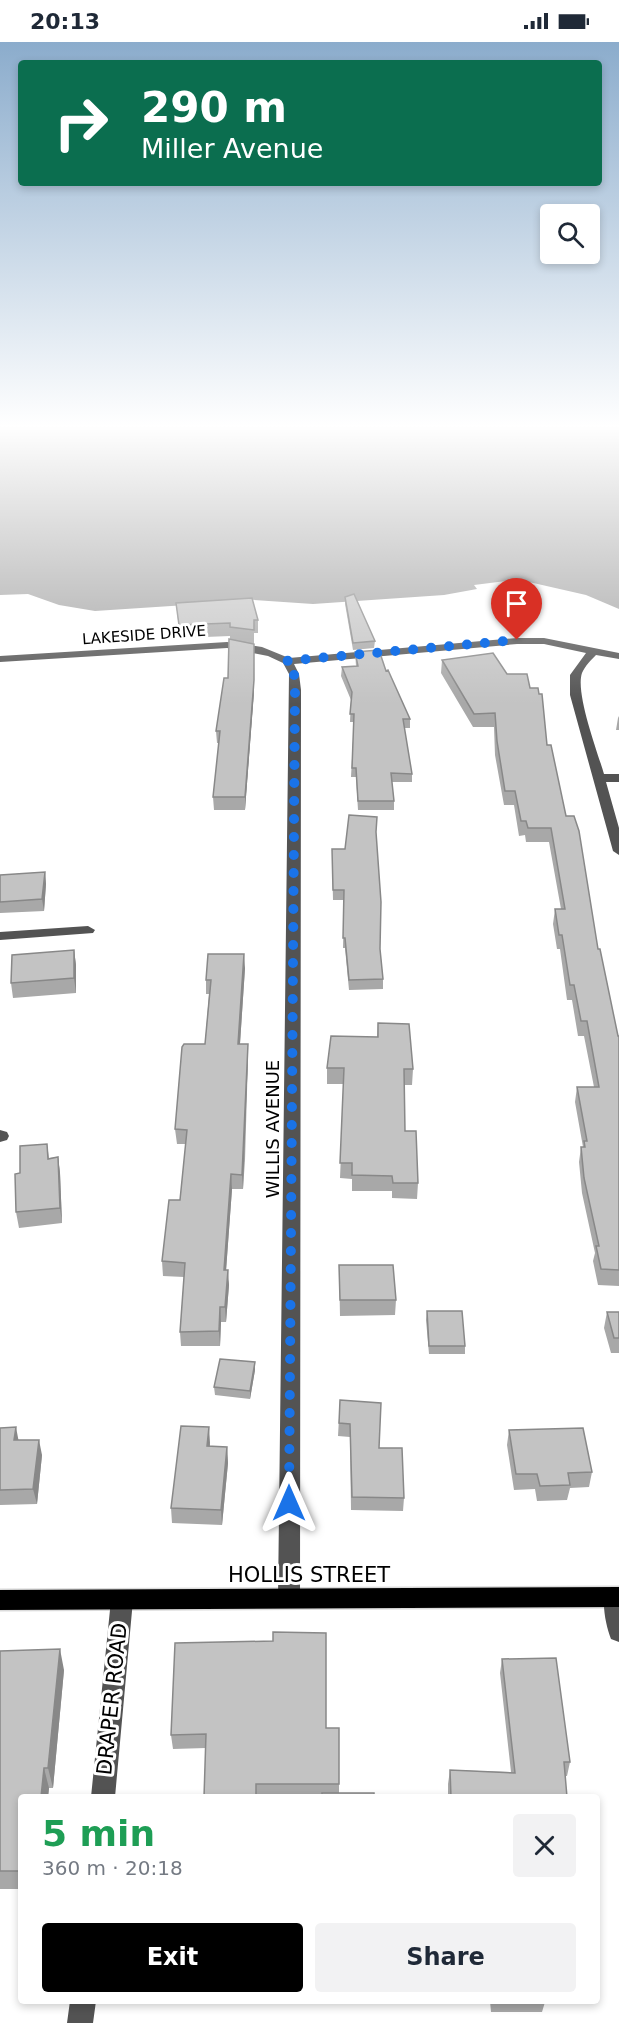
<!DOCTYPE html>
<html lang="en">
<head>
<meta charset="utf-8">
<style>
  body { margin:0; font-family:"DejaVu Sans",sans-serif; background:#f2f2f3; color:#1f2937; height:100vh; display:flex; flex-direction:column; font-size:22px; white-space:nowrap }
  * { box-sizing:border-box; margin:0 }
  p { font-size:20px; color:#747a83 }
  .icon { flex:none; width:33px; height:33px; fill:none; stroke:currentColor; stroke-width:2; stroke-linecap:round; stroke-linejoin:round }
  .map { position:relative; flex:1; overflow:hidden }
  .details { position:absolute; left:18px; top:1752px; width:582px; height:210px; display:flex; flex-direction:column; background:#fff; border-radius:6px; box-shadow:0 3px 9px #0003 }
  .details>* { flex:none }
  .hud { position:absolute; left:18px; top:18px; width:584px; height:126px; border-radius:6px; box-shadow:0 3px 9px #0003; background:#0b6e4f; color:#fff; overflow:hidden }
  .buttons { position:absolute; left:540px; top:162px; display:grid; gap:12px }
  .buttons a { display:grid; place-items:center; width:60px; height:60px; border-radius:6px; background:#fff; box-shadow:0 3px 9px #0003; font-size:30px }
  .pin { position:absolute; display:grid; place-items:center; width:51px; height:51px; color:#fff; margin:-62px -26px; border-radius:50% 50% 50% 0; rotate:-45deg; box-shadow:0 0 6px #0007 }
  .pin .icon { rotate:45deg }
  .me { position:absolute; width:66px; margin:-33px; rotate:0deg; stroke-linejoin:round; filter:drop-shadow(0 0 4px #0008) }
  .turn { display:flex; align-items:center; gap:21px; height:126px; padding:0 24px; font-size:27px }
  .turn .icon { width:78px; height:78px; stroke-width:2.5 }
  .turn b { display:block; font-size:42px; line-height:51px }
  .round { display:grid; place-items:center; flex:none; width:63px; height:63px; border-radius:6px; background:#f2f2f3 }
  .summary { display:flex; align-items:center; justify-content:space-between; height:102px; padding:0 24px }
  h1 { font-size:36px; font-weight:800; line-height:45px; color:#1e9e55 }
  .primary-button { display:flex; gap:12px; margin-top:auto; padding:12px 24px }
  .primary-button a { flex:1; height:69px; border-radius:6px; background:#000; color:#fff; font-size:24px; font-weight:800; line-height:69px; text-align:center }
  .primary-button a+a { background:#f2f2f3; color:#1f2937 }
  .status { display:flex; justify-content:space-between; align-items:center; height:42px; padding:0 30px; background:#fff; direction:ltr }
  .status svg { height:16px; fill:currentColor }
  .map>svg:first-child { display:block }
  .water { fill:#a1a1a1 }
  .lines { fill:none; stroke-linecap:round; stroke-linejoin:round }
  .major-casing { stroke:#dbdbdb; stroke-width:3 }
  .minor { fill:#535353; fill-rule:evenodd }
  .major { fill:#000; fill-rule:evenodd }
  .wall { fill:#a8a8a8 }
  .shaded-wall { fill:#888 }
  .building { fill:#c3c3c3; stroke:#888; stroke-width:1.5 }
  .route { stroke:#1a73e8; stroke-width:10; stroke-dasharray:0 18 }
  .labels { text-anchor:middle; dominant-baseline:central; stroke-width:6; stroke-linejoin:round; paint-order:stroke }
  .far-street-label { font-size:15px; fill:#000; stroke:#fff }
  .street-label { font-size:18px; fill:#000; stroke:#fff }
  .near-street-label { font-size:21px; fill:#000; stroke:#fff }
</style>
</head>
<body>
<div class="status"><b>20:13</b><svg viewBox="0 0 49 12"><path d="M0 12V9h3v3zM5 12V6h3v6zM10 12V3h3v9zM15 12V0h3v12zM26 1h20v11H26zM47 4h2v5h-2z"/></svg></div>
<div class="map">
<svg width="619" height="1981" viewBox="0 0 619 1981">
  <rect width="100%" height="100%" fill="#fff"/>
  <path class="water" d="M 0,384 L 619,384 L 619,567 L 586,553 L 529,540 L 513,538 L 474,543 L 477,547 L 444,553 L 313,562 L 241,557 L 232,560 L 95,569 L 59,563 L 28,552 L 0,553 Z"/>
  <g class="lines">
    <defs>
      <path id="major" d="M 619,1545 L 619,1565 L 0,1568 L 0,1548 Z"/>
    </defs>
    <use href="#major" class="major-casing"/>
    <path class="minor" d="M 517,596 L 544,596 L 619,611 L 619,617 L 596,613 C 591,618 585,624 582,631 C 575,651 598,711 604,732 L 619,732 L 619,740 L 606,740 L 619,786 L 619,813 L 613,809 L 570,653 L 570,633 L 586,611 L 544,602 L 517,602 L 294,622 L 299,632 L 301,648 L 300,1556 L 297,1563 L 289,1566 L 281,1563 L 278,1556 L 289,632 L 283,621 L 268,614 L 227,606 L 0,620 L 0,614 L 227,600 L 262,605 L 289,616 Z
      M 88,884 L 95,888 L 93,891 L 0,898 L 0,890 Z
      M 0,1088 L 7,1090 L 9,1094 L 7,1098 L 0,1100 Z
      M 614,1545 L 619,1547 L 619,1600 L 611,1597 C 606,1584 601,1561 606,1548 Z
      M 122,1548 L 130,1551 L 133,1558 L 115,1755 L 91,1755 L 111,1558 L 114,1551 Z
      M 70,1959 L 96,1959 L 93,1981 L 67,1981 Z"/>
    <use href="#major" class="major"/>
  </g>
  <path class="wall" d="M 345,555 L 375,599 L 374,606 L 353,608 L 345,562 Z
    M 176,561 L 258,578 L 258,591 L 254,591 L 254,602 L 251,601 L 254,650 L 245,768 L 214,768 L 213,755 L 219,701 L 217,701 L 216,689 L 228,636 L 230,594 L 180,596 Z
    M 355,610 L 386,629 L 410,677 L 410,686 L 404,686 L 412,732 L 412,740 L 392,740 L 394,759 L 394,768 L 358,768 L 356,735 L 351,735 L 354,680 L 350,680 L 351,658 L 341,634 L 342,625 L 356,624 Z
    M 442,618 L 507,632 L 530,646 L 547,703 L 566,774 L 618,994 L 619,994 L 619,1244 L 598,1243 L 593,1219 L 595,1211 L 582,1151 L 579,1120 L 581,1105 L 583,1105 L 575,1060 L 577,1045 L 594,1045 L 584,994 L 578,994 L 572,958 L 567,958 L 560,907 L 557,907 L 553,882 L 555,867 L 561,867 L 549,800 L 526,800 L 525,793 L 519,794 L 514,763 L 504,763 L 495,713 L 494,685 L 473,685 L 441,631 Z
    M 619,674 L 619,688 L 616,688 L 618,676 Z
    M 376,793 L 380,907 L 383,937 L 383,947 L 349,948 L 345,906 L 343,906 L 344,858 L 333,858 L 332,816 L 345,807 Z
    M 45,830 L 46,842 L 44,869 L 0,871 L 0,833 Z
    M 74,908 L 76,923 L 76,951 L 13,956 L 11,941 Z
    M 245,926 L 240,1002 L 248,1002 L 248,1016 L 245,1118 L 243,1147 L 232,1147 L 226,1228 L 229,1243 L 226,1280 L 221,1280 L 220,1304 L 181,1304 L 180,1290 L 184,1235 L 163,1234 L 162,1219 L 180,1158 L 186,1102 L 177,1102 L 175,1087 L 205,1002 L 209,952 L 206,952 L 206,938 Z
    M 378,981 L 413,1027 L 412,1043 L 404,1043 L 405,1089 L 418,1141 L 417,1157 L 392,1156 L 392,1149 L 352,1149 L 352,1137 L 340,1136 L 344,1042 L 327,1042 L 327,1026 L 377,995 Z
    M 47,1102 L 49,1116 L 58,1115 L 60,1131 L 62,1181 L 19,1186 L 16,1170 L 20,1131 Z
    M 339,1223 L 396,1258 L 395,1273 L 340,1274 Z
    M 427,1269 L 465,1304 L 465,1312 L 429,1312 L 426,1278 Z
    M 607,1270 L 619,1270 L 619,1311 L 611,1311 L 604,1286 Z
    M 255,1328 L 250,1357 L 215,1353 L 214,1345 Z
    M 340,1358 L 379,1406 L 404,1456 L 403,1469 L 351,1468 L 350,1395 L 338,1394 Z
    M 0,1386 L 42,1413 L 37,1462 L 0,1463 Z
    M 509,1388 L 592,1430 L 589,1445 L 570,1446 L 567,1458 L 537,1459 L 535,1447 L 514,1448 L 507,1403 Z
    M 210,1401 L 210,1404 L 227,1405 L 228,1421 L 222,1483 L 172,1481 L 171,1466 Z
    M 0,1609 L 64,1628 L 53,1746 L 49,1746 L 48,1755 L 21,1755 L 21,1847 L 0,1847 Z
    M 502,1617 L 570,1720 L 567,1734 L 565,1734 L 567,1755 L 448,1755 L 448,1742 L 450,1728 L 511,1730 L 500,1631 Z
    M 326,1686 L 339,1686 L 339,1751 L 374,1755 L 204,1755 L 206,1706 L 173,1707 L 171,1693 Z
    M 490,1959 L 560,1959 L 560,1960 L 545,1960 L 542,1970 L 491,1970 Z"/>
  <path class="shaded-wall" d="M 254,602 L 254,650 L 245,768 L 245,755 Z
    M 45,830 L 46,842 L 44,869 L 42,857 Z
    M 74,908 L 76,923 L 76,951 L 74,936 Z
    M 244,912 L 245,926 L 239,1016 L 238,1002 Z
    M 248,1002 L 248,1016 L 243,1147 L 242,1133 Z
    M 58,1115 L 60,1131 L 62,1181 L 60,1166 Z
    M 231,1132 L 232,1147 L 225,1243 L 224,1228 Z
    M 228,1228 L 229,1243 L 226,1280 L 225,1265 Z
    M 220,1265 L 221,1280 L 220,1304 L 219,1289 Z
    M 255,1320 L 255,1328 L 250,1357 L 250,1349 Z
    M 16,1385 L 19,1401 L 14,1398 Z
    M 209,1385 L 210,1401 L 208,1419 L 207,1404 Z
    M 39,1398 L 42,1413 L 37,1462 L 33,1447 Z
    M 227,1405 L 228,1421 L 222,1483 L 221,1468 Z
    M 60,1607 L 64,1628 L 53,1746 L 48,1726 Z
    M 44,1726 L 49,1746 L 48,1755 L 41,1755 Z"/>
  <path class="building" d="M 354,552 L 375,599 L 353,601 L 345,555 Z
    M 252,556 L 258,578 L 254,578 L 254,588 L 230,585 L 230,581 L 179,583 L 176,561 Z
    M 229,597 L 254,602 L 254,638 L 245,755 L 213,755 L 220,689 L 216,689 L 224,636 L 228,636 Z
    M 379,608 L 386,629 L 388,628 L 410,677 L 403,677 L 412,732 L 391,731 L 394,759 L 358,759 L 356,726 L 352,726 L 354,672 L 350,672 L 352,650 L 342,625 L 358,624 L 355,610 Z
    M 493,611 L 507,632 L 527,632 L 530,646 L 538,646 L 539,652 L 542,652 L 547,703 L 551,703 L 566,774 L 574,774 L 579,789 L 598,907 L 600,907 L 618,994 L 619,994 L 619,1228 L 601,1227 L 596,1204 L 599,1204 L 584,1136 L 581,1105 L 585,1105 L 584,1099 L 587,1099 L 577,1045 L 599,1045 L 587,979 L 581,979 L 574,943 L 570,943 L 562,893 L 559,893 L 555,867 L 565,867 L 551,786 L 528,786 L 526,779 L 521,779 L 515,749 L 505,749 L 497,699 L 495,671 L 474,672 L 442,618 Z
    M 349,773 L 377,775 L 376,790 L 381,860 L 380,907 L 383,937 L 349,938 L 345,896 L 343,896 L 344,848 L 333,848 L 332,807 L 345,807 Z
    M 45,830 L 42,857 L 0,860 L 0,833 Z
    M 74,908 L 74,936 L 11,941 L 12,913 Z
    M 208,912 L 244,912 L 238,1002 L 248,1002 L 242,1133 L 231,1132 L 224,1228 L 228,1228 L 225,1265 L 220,1265 L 219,1289 L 180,1290 L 185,1221 L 162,1219 L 169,1158 L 180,1158 L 187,1088 L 175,1087 L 182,1005 L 184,1002 L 205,1002 L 211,938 L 206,938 Z
    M 378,981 L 409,982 L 413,1027 L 404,1027 L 405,1089 L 416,1089 L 418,1141 L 393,1141 L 392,1134 L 352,1133 L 352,1121 L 340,1121 L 344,1026 L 327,1026 L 331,994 L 378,995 Z
    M 47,1102 L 48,1117 L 58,1115 L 60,1166 L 16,1170 L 15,1132 L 20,1131 L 20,1104 Z
    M 339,1223 L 393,1223 L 396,1258 L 340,1258 Z
    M 427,1269 L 462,1269 L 465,1304 L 429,1304 Z
    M 607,1270 L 619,1270 L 619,1296 L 614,1296 Z
    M 220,1317 L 255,1320 L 250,1349 L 214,1345 Z
    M 340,1358 L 381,1361 L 379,1406 L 402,1406 L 404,1456 L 352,1455 L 350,1382 L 339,1381 Z
    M 181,1384 L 209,1385 L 207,1404 L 227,1405 L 221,1468 L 171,1466 Z
    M 16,1385 L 14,1398 L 39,1398 L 33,1447 L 0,1448 L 0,1386 Z
    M 583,1386 L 592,1430 L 568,1431 L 570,1443 L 540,1444 L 537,1432 L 516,1432 L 509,1388 Z
    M 273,1590 L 326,1591 L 326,1686 L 339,1686 L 339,1742 L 256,1742 L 256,1755 L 204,1755 L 206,1692 L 171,1693 L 175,1601 L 273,1599 Z
    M 60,1607 L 48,1726 L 44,1726 L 41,1755 L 21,1755 L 21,1829 L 0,1829 L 0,1609 Z
    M 556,1616 L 570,1720 L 564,1720 L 567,1755 L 451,1755 L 450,1728 L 515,1731 L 502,1617 Z
    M 322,1751 L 374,1751 L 374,1755 L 322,1755 Z"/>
  <linearGradient id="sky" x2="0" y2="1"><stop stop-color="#8baccc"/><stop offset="0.58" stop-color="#fff"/><stop offset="1" stop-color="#fff" stop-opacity="0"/></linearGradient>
  <rect width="619" height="662" fill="url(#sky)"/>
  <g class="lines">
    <path class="route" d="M 289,1461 L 295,648 L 294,632 L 286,619 L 517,598"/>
  </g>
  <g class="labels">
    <g class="far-street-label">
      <text transform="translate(144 593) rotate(-4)">LAKESIDE DRIVE</text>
    </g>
    <g class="street-label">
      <text transform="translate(272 1087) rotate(-90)">WILLIS AVENUE</text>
    </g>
    <g class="near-street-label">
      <text x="309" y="1533">HOLLIS STREET</text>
      <text transform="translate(112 1657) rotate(-84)">DRAPER ROAD</text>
    </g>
  </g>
</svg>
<div class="buttons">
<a><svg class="icon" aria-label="search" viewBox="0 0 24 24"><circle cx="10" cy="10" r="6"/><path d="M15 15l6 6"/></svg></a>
</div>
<div class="pin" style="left:517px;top:598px;background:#d93025"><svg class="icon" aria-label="arrive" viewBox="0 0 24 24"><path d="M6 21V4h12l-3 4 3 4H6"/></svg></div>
<svg class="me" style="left:289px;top:1461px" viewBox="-20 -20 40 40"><path d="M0-17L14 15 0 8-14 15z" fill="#1a73e8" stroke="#fff" stroke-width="4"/></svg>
<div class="hud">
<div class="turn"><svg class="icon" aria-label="right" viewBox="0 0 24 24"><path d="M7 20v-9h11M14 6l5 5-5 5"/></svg><div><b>290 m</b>Miller Avenue</div></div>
</div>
<section class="details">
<div class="summary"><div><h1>5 min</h1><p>360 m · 20:18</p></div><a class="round"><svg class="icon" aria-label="close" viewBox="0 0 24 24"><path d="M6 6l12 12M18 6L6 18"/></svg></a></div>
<div class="primary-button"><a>Exit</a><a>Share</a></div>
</section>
</div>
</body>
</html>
